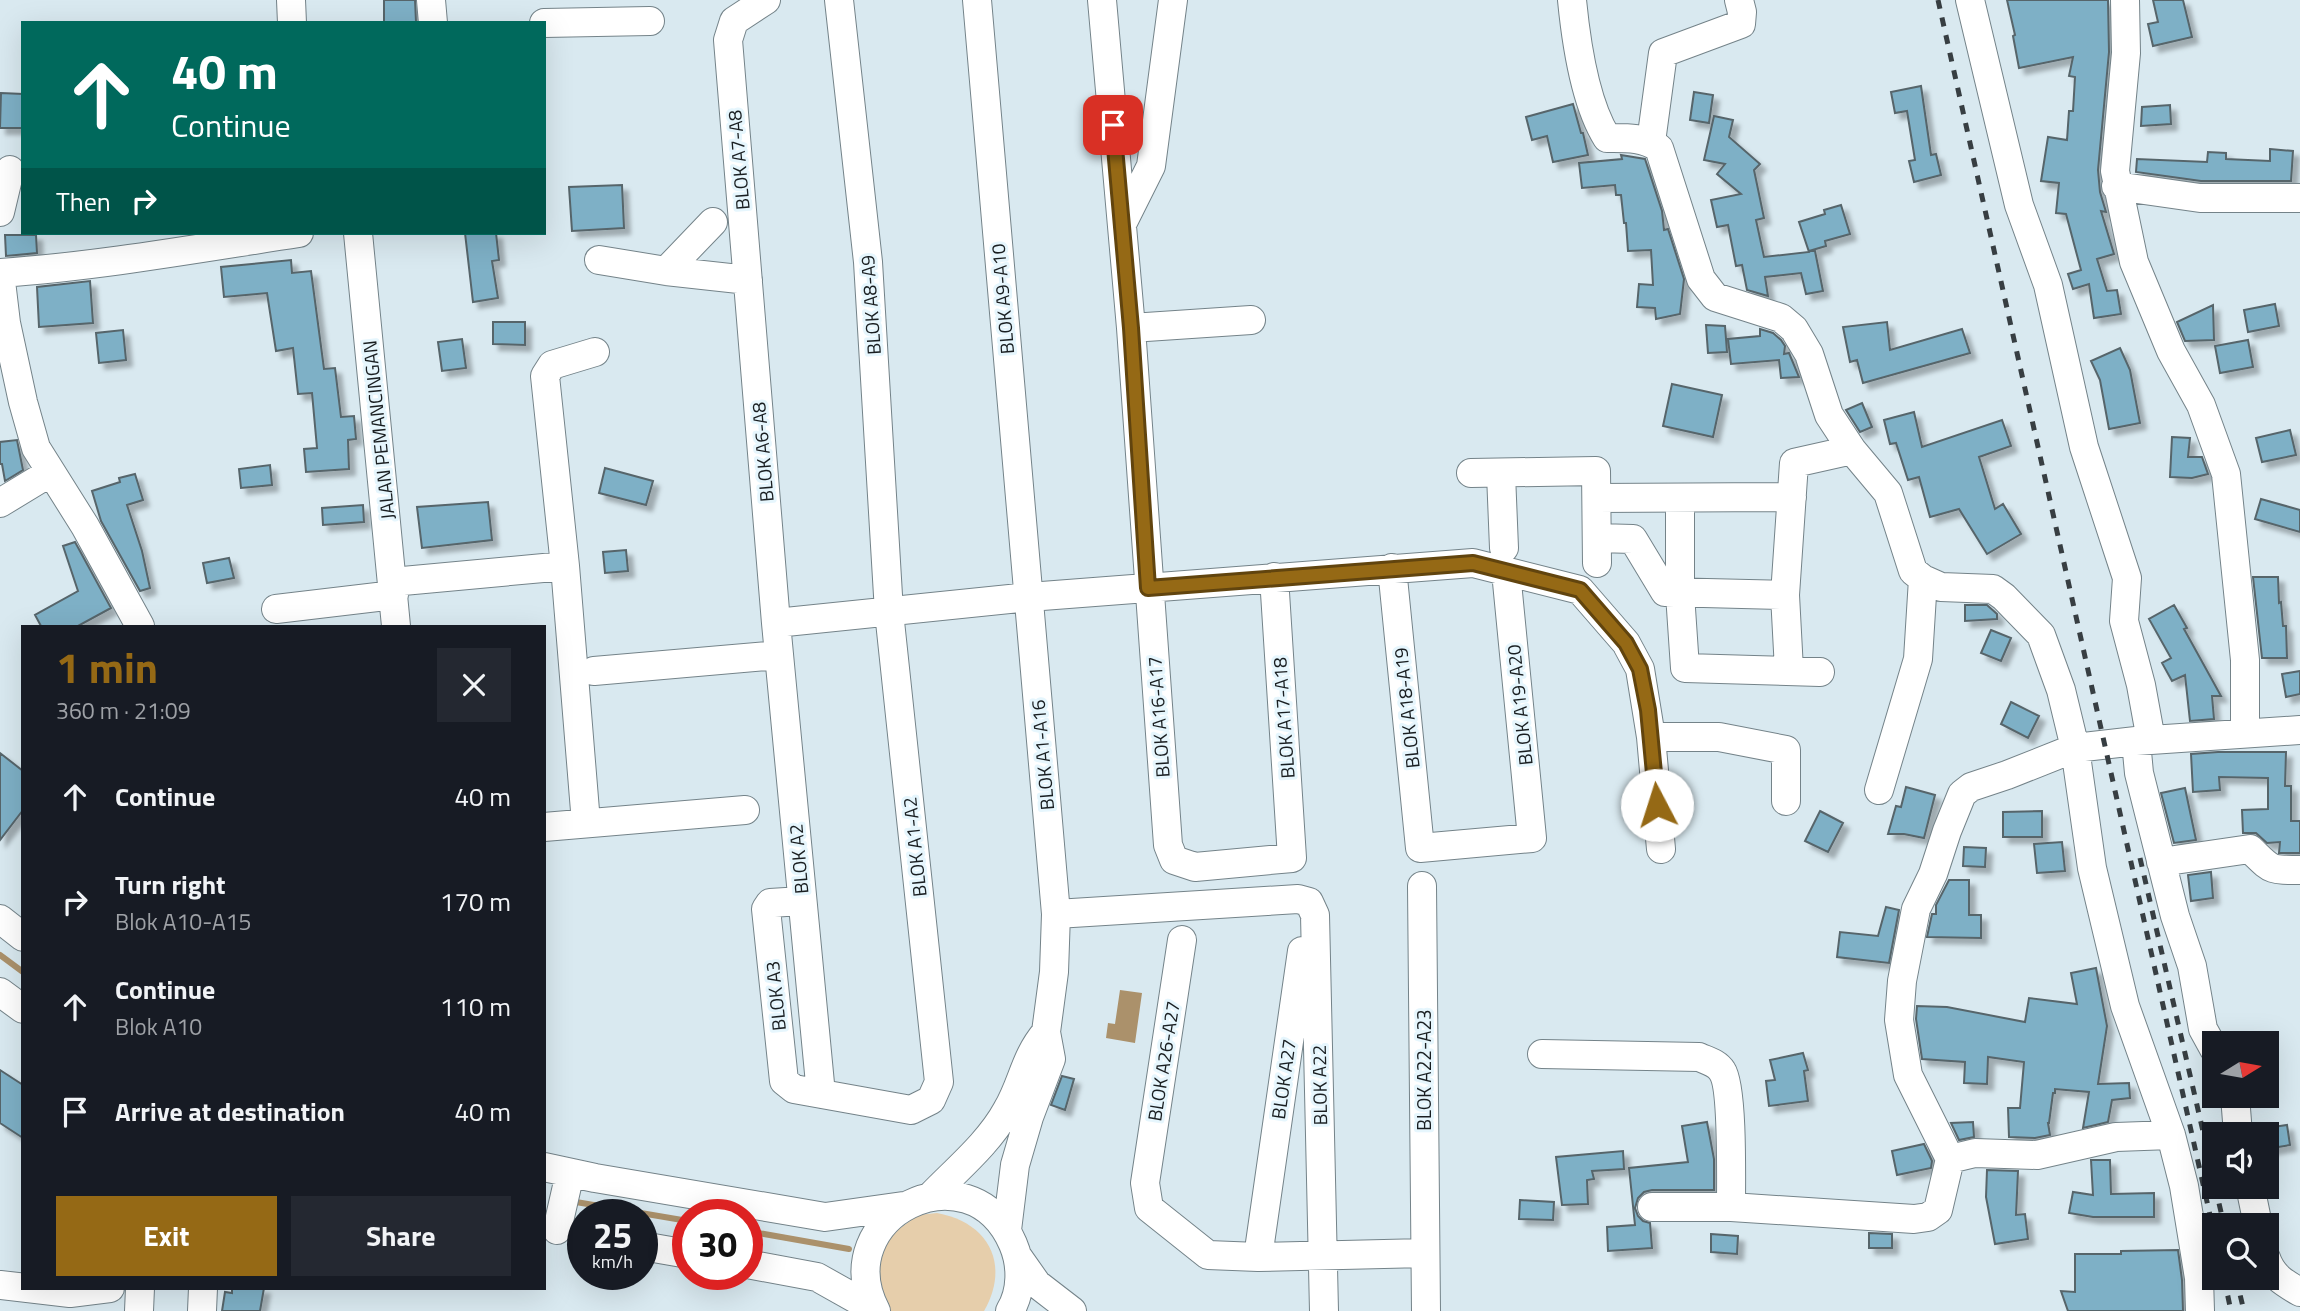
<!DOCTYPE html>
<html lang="en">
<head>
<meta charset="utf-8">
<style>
  body { margin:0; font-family:"Titillium Web",sans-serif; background:#242831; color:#f1f3f6; height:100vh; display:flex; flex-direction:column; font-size:26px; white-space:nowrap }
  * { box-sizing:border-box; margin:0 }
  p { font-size:23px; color:#9ea1a6 }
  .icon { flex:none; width:38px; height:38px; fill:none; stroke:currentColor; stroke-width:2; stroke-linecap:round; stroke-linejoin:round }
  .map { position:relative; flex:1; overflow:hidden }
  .sheet { position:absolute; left:21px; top:625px; width:525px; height:665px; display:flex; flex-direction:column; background:#171b24; border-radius:0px; box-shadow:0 7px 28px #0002 }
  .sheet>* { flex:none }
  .guide { position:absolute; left:21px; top:21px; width:525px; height:214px; border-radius:0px; box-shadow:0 7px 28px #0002; background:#00695c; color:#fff; overflow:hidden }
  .needle { width:46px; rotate:79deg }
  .fabs { position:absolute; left:2202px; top:1031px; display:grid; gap:14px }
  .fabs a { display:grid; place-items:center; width:77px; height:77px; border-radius:0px; background:#171b24; box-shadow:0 7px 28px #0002; font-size:35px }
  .speed { position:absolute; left:567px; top:1199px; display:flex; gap:14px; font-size:35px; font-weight:700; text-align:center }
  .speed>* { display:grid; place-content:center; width:91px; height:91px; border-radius:50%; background:#171b24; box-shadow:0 7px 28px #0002; line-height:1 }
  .speed small { font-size:18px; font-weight:400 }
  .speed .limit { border:10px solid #d22; background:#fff; color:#111 }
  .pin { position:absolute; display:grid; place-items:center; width:60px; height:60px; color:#fff; margin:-30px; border-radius:14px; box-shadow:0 4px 10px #0006 }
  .me { position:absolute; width:77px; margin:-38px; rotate:355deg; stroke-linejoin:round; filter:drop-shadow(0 0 5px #0008) }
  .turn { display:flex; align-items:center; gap:24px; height:147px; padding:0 35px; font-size:32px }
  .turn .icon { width:91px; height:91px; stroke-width:2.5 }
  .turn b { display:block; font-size:49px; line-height:60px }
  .then { display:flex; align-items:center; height:66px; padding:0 35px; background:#0003; gap:14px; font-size:26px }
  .round { display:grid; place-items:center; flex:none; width:74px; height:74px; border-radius:0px; background:#242831 }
  .overview { display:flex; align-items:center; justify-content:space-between; height:119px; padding:0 35px }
  h1 { font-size:42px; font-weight:700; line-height:52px; color:#956915 }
  .cta { display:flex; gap:14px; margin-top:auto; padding:14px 35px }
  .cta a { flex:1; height:80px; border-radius:0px; background:#956915; color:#fff; font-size:28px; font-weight:700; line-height:80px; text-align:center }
  .cta a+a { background:#242831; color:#f1f3f6 }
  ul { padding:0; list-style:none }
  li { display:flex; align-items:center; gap:21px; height:105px; padding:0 35px }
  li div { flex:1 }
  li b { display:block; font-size:26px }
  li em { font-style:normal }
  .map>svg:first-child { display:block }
  .green { fill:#e6ceab }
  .water { fill:#ab916b }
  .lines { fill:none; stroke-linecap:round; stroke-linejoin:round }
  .stream { stroke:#ab916b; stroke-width:6 }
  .building { fill:#7eb0c6; stroke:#57656b; stroke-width:2; filter:url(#shadow) }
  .minor-casing { stroke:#748389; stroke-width:30 }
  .minor { stroke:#fff; stroke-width:28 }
  .rail { stroke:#373e42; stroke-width:5; stroke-dasharray:9 9; stroke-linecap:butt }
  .route-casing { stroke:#61440e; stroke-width:18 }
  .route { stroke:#956915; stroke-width:12 }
  .labels { text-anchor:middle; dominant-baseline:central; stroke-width:6; stroke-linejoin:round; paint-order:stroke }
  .street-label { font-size:19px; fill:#191e21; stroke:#e6f6fd }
</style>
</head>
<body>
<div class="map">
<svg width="2300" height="1311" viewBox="0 0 2300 1311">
  <defs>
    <filter id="shadow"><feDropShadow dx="6" dy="6" stdDeviation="2" flood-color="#0004"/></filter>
  </defs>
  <rect width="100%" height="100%" fill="#d9e9f0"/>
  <path class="green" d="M 937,1213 C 988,1222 1011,1264 984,1311 L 887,1311 L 876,1259 L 884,1240 L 918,1215 Z"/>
  <path class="water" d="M 1120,990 L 1142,993 L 1135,1043 L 1106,1038 L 1108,1023 L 1115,1024 Z"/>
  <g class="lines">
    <path class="stream" d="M 0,955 L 23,972
      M 570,1201 L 688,1221
      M 747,1231 L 849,1249"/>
  </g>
  <path class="building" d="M 384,0 L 415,0 L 416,22 L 384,23 Z
    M 2007,0 L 2108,0 L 2109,52 L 2098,170 L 2100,192 L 2106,212 L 2101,211 L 2114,254 L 2097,259 L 2107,291 L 2117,290 L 2121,314 L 2094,318 L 2089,284 L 2073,289 L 2068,274 L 2081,270 L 2066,214 L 2056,213 L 2059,183 L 2041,181 L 2048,137 L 2067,140 L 2069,111 L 2073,111 L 2075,77 L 2069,76 L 2073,57 L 2019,68 L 2013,36 L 2015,35 Z
    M 2153,0 L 2183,0 L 2192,37 L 2153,46 L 2148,24 L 2158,22 Z
    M 1921,86 L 1931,155 L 1936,154 L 1941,175 L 1914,182 L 1909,161 L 1915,160 L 1907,111 L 1895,113 L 1891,92 Z
    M 1694,92 L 1713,95 L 1709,123 L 1690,120 Z
    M 1,93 L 23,94 L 23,128 L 0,128 Z
    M 1573,104 L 1581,133 L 1583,133 L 1588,155 L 1553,162 L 1547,136 L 1532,140 L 1526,117 Z
    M 2170,105 L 2171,124 L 2141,126 L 2142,107 Z
    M 1714,116 L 1733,120 L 1729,137 L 1760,164 L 1754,170 L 1764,218 L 1756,220 L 1764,257 L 1809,252 L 1799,222 L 1825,214 L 1824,210 L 1841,205 L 1850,234 L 1825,241 L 1826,246 L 1809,251 L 1815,251 L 1823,291 L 1806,294 L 1801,273 L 1765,277 L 1768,296 L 1747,290 L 1742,265 L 1736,266 L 1728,225 L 1717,227 L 1711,200 L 1741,194 L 1717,174 L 1725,164 L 1704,160 Z
    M 2270,149 L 2293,151 L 2291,181 L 2201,181 L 2136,172 L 2137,159 L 2207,162 L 2208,152 L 2226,153 L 2226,159 L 2270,161 Z
    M 1621,155 L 1645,159 L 1662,211 L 1664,230 L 1668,229 L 1684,279 L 1680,314 L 1656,319 L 1655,308 L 1637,307 L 1639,284 L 1653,285 L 1651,250 L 1628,251 L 1626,223 L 1624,223 L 1621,195 L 1616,195 L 1615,185 L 1582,188 L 1579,163 L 1622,159 Z
    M 622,185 L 624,228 L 572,231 L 569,187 Z
    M 465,233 L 496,233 L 499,260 L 492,261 L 498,298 L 473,302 Z
    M 5,235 L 36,235 L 37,253 L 6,256 Z
    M 291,260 L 292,273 L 311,271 L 324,369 L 335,368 L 341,417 L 354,416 L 356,439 L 348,440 L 349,469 L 306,472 L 304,449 L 317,448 L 312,393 L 298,394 L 293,348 L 276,351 L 267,293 L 224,297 L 221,267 Z
    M 90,281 L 93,323 L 39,327 L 37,287 Z
    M 2275,304 L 2279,326 L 2248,332 L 2244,310 Z
    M 2213,305 L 2214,340 L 2185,341 L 2177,322 Z
    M 493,322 L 525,322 L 525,345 L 493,344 Z
    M 1887,322 L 1890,350 L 1962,329 L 1970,353 L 1863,383 L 1857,360 L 1850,362 L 1843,327 Z
    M 1706,325 L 1725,326 L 1727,352 L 1708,353 Z
    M 1760,329 L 1773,333 L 1781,340 L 1785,346 L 1784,354 L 1789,353 L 1799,377 L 1781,378 L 1779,360 L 1731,364 L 1728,339 L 1760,336 Z
    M 123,330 L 126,360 L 99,363 L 96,333 Z
    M 462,339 L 466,368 L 442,371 L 438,342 Z
    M 2248,340 L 2253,367 L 2220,373 L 2215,346 Z
    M 2120,348 L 2130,370 L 2140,423 L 2109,429 L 2100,380 L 2091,361 Z
    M 1672,384 L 1722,395 L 1713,437 L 1663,426 Z
    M 1862,403 L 1872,427 L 1860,432 L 1846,410 Z
    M 1914,412 L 1922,447 L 2002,420 L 2011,446 L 1979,457 L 1995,509 L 2003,504 L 2021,534 L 1987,554 L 1959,509 L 1930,517 L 1919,477 L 1908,480 L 1896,443 L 1890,444 L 1884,420 Z
    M 2290,430 L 2296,455 L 2262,462 L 2256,438 Z
    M 2172,437 L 2190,438 L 2188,457 L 2202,457 L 2208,474 L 2192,478 L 2170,477 Z
    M 17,440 L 23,470 L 5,481 L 2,464 L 0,464 L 0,442 Z
    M 270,465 L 272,485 L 241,488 L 239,469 Z
    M 605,468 L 653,481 L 646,505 L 599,493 Z
    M 135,474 L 143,500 L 127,505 L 142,551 L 150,588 L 140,591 L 101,521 L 92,491 L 120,482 L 119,478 Z
    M 2261,499 L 2300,510 L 2300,532 L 2255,519 Z
    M 488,502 L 492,540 L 422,548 L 417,507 Z
    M 363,505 L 364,522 L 323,525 L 322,508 Z
    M 75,542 L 111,608 L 78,626 L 41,626 L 35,615 L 78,591 L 63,546 Z
    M 626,550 L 628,571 L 605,573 L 603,552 Z
    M 229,558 L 234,578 L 207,583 L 203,563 Z
    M 2253,577 L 2278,577 L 2279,603 L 2281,602 L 2283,626 L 2286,626 L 2287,658 L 2262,658 Z
    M 1965,605 L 1987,605 L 1997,614 L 1997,619 L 1965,621 Z
    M 2174,605 L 2187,628 L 2184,629 L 2221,696 L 2212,696 L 2214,719 L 2190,721 L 2185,675 L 2172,681 L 2162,663 L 2171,658 L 2149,619 Z
    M 1991,630 L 2011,638 L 2001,661 L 1981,653 Z
    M 2300,671 L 2300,694 L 2286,697 L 2282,674 Z
    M 2011,702 L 2039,716 L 2028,738 L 2001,724 Z
    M 2218,752 L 2286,752 L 2285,786 L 2291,786 L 2291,821 L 2300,821 L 2300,853 L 2279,853 L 2280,842 L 2267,843 L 2256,833 L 2243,833 L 2242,810 L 2268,809 L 2268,778 L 2219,777 L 2220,790 L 2193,792 L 2191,754 Z
    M 0,753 L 23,771 L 23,810 L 0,840 Z
    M 1906,787 L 1935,795 L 1924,838 L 1904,834 L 1888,834 L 1896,806 L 1901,807 Z
    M 2185,788 L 2196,840 L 2174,843 L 2161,793 Z
    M 1820,811 L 1843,823 L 1828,852 L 1805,841 Z
    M 2042,811 L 2042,837 L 2003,837 L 2003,812 Z
    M 2062,842 L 2065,871 L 2037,873 L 2034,844 Z
    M 1964,847 L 1986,848 L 1985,867 L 1963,866 Z
    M 2211,872 L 2213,898 L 2191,901 L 2188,875 Z
    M 1949,880 L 1969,880 L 1969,915 L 1981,915 L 1981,938 L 1927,937 L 1932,914 L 1936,914 L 1936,905 Z
    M 1886,907 L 1899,910 L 1889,963 L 1837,957 L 1840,932 L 1878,936 Z
    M 2096,968 L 2107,1026 L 2098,1084 L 2129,1083 L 2130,1098 L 2112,1100 L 2108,1122 L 2083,1128 L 2089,1092 L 2055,1089 L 2055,1093 L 2053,1093 L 2049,1123 L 2048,1123 L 2050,1135 L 2035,1138 L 2009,1137 L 2008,1108 L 2020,1108 L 2024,1062 L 1988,1057 L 1987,1084 L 1964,1083 L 1965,1062 L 1922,1059 L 1916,1019 L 1917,1006 L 1947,1007 L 2025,1022 L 2029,998 L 2077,1004 L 2071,973 Z
    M 1803,1053 L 1808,1070 L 1804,1071 L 1808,1101 L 1769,1106 L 1766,1081 L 1775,1080 L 1770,1060 Z
    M 0,1070 L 23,1085 L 23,1138 L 0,1123 Z
    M 1062,1076 L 1074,1079 L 1065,1110 L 1051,1105 Z
    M 1707,1122 L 1714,1159 L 1714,1190 L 1652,1190 L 1644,1192 L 1638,1198 L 1635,1208 L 1638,1216 L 1643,1221 L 1650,1223 L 1652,1248 L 1608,1251 L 1607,1227 L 1635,1225 L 1629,1168 L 1688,1162 L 1682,1126 Z
    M 1973,1122 L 1974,1137 L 1959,1140 L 1951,1123 Z
    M 2287,1125 L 2290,1145 L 2266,1149 L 2266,1128 Z
    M 1924,1144 L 1932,1161 L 1931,1168 L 1897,1175 L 1892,1151 Z
    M 1623,1151 L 1624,1169 L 1592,1171 L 1594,1179 L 1587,1180 L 1588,1204 L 1562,1205 L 1556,1157 Z
    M 2091,1160 L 2110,1160 L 2111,1194 L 2154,1193 L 2154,1217 L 2093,1217 L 2069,1213 L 2073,1192 L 2093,1195 Z
    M 1987,1170 L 2018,1171 L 2016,1215 L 2025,1214 L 2028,1239 L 1995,1244 L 1986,1197 Z
    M 1520,1200 L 1554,1202 L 1553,1220 L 1519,1219 Z
    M 1869,1233 L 1892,1234 L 1892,1248 L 1869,1248 Z
    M 1711,1234 L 1738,1236 L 1737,1254 L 1711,1252 Z
    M 2178,1250 L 2182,1280 L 2183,1311 L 2068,1311 L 2061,1291 L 2075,1292 L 2075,1254 L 2121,1254 L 2121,1251 Z
    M 232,1288 L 264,1288 L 260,1311 L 222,1311 L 225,1292 L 232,1293 Z"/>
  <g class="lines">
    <defs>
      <path id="minor" d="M 291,0 L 292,23
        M 431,0 L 433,23
        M 766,0 L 734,21 L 728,40 L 776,623 L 821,1094
        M 977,0 L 1056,914 L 1054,972 L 1046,1032
        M 1102,0 L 1131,328 L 1168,845 L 1174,860 L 1195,867 L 1292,858 L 1274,577
        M 1572,0 C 1576,41 1585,103 1607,138 C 1626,138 1643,137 1659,148 L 1701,279 L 1715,297 L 1781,318 L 1794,329 L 1809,354 L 1829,415 L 1852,450 L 1888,493 L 1913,571 L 1923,579 L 1941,587 L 1993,589 L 2004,597 L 2041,635 L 2061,690 L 2075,748 L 2092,868 L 2125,1006 L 2171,1135 L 2184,1186 L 2199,1278 L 2200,1311
        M 1970,0 L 2019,205 L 2048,285 L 2084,447 L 2127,578 L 2124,621 L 2141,685 L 2151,740
        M 2125,0 L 2126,53 L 2115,171 L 2134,262 L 2171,351 L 2201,405 L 2226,474 L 2245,660 L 2245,733
        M 544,23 L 650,21
        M 1651,142 L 1663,53 L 1741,24 L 1742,12 L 1739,0
        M 2116,186 L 2200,198 L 2300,198
        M 0,212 L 10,170
        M 1122,224 L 1151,166 L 1173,0
        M 358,233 L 396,626
        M 599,260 L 666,271 L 748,280
        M 666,271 L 713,222
        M 1131,328 L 1251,320
        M 1471,473 L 1596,471 L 1597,563
        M 1501,474 L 1504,548
        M 1597,498 L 1792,497
        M 1680,498 L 1680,594 L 1685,668 L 1820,672
        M 0,503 L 51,472
        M 1597,538 L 1633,539 L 1665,592 L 1785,595
        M 1392,568 L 1420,848 L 1532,838 L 1506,572
        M 392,582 L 565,566
        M 276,609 L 394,595
        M 776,623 L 1029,597 L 1473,563 L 1580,590 L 1626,643 L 1640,669 L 1651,737 L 1661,849
        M 140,626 L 85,526 L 36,448 L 23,402 L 6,323 L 0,273 C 100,266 200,248 299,233
        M 1789,670 L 1785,595 L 1794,463 L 1852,450
        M 594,671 L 779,655
        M 1651,737 L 1719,737 L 1786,750 L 1786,801
        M 2136,741 L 2139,773 L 2175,916 L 2192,966 L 2203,1029 L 2214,1049
        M 1879,790 L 1918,659 L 1923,579
        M 586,823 L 565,566 L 545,376 L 552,365 L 595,352
        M 544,827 L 745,810
        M 2161,862 L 2250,849 C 2272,870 2268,870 2300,870
        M 1422,886 L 1426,1311
        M 802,901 L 770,903 L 766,909 L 784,1081 L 794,1089 L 911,1110 L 931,1100 L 939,1082 L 889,612 L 868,262 L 839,0
        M 1056,914 L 1298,899 L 1309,902 L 1315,915 L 1324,1311
        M 0,919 L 23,937
        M 1182,940 L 1145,1183 L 1149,1208 L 1208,1255 L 1258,1257 L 1425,1253
        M 0,992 L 23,1009
        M 1542,1054 L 1699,1057 C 1708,1061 1717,1063 1722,1071 C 1733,1087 1731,1183 1731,1207
        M 2235,1096 L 2238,1134
        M 2171,1135 L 2116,1137 L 2037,1155 L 1975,1153 L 1950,1159 L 1908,1075 L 1899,1020 L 1902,981 L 1916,909 L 1933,874 L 1947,831 L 1962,794 L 1971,787 L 2007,775 L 2075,748 L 2136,741 L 2300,730
        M 544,1167 L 595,1178 L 825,1217 L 903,1206
        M 2250,1186 L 2258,1225
        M 931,1196 C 957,1169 989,1143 1007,1110 C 1023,1083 1024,1058 1046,1032 L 1051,1059 L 1029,1117 L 1015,1165 L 1007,1230
        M 1652,1207 L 1731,1207 L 1914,1219 L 1928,1217 L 1938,1210 L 1950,1159
        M 557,1230 L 570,1173
        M 642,1246 L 688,1254
        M 1018,1257 L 1037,1284 L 1072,1311
        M 1258,1257 L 1302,951
        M 2266,1258 C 2272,1276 2284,1283 2300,1292
        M 747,1264 L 817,1277 L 874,1309
        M 0,1285 L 70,1293 L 110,1288
        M 139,1311 L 140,1288
        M 202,1311 L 203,1288
        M 876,1311 C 826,1216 970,1144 1013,1244 C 1022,1265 1022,1291 1010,1311"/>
    </defs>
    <use href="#minor" class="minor-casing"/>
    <use href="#minor" class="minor"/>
    <path class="rail" d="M 1938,0 L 2214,1233
      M 2140,858 L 2214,1179
      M 2215,1186 L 2224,1225
      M 2224,1278 L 2231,1311
      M 2236,1278 L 2244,1311"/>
  </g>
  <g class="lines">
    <defs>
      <path id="route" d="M 1113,125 L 1131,328 L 1148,588 L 1473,563 L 1580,590 L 1626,643 L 1640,669 L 1648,710 L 1657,805"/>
    </defs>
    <use href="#route" class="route-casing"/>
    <use href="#route" class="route"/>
  </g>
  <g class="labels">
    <g class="street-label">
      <text transform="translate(738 160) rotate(-95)">BLOK A7-A8</text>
      <text transform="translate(1002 299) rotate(-95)">BLOK A9-A10</text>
      <text transform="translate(870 305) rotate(-94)">BLOK A8-A9</text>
      <text transform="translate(378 430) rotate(-96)">JALAN PEMANCINGAN</text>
      <text transform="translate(762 452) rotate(-95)">BLOK A6-A8</text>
      <text transform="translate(1519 705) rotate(-96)">BLOK A19-A20</text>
      <text transform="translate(1406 708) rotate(-96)">BLOK A18-A19</text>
      <text transform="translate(1158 717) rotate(-94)">BLOK A16-A17</text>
      <text transform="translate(1283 718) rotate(-94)">BLOK A17-A18</text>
      <text transform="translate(1042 755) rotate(-95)">BLOK A1-A16</text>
      <text transform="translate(914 847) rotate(-96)">BLOK A1-A2</text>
      <text transform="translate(798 859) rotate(-95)">BLOK A2</text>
      <text transform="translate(775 996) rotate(-96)">BLOK A3</text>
      <text transform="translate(1163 1061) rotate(-81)">BLOK A26-A27</text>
      <text transform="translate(1423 1070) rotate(-90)">BLOK A22-A23</text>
      <text transform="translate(1283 1079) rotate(-82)">BLOK A27</text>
      <text transform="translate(1319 1085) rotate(-91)">BLOK A22</text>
    </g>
  </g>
</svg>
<div class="fabs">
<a><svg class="needle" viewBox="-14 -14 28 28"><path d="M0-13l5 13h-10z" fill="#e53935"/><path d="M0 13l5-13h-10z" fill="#9ea1a6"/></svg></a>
<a><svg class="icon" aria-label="sound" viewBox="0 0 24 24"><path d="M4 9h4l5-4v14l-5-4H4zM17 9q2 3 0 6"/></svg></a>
<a><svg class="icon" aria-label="search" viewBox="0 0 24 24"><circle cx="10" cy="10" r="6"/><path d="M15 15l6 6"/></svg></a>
</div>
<div class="speed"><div>25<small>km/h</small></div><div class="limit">30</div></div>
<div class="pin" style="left:1113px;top:125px;background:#d93025"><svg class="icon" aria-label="arrive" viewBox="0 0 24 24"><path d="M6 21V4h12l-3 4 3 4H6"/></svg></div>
<svg class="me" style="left:1657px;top:805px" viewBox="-20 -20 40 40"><circle r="19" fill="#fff"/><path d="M0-13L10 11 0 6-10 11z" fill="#956915"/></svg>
<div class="guide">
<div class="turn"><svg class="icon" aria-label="ahead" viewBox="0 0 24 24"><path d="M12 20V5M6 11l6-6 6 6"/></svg><div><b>40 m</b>Continue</div></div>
<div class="then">Then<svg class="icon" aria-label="right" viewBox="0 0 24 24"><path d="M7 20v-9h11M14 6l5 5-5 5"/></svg></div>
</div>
<section class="sheet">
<div class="overview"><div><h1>1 min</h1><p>360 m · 21:09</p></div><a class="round"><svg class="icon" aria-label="close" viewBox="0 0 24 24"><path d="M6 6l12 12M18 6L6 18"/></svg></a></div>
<ul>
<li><svg class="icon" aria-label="ahead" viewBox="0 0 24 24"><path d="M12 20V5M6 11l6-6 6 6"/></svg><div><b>Continue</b></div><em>40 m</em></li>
<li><svg class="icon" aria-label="right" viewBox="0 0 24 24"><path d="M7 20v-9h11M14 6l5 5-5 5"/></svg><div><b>Turn right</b><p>Blok A10-A15</p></div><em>170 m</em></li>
<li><svg class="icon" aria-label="ahead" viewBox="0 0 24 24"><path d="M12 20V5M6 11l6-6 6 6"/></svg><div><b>Continue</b><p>Blok A10</p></div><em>110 m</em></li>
<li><svg class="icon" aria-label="arrive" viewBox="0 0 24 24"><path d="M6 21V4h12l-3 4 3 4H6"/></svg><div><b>Arrive at destination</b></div><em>40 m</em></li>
</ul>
<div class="cta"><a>Exit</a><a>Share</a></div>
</section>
</div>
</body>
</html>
